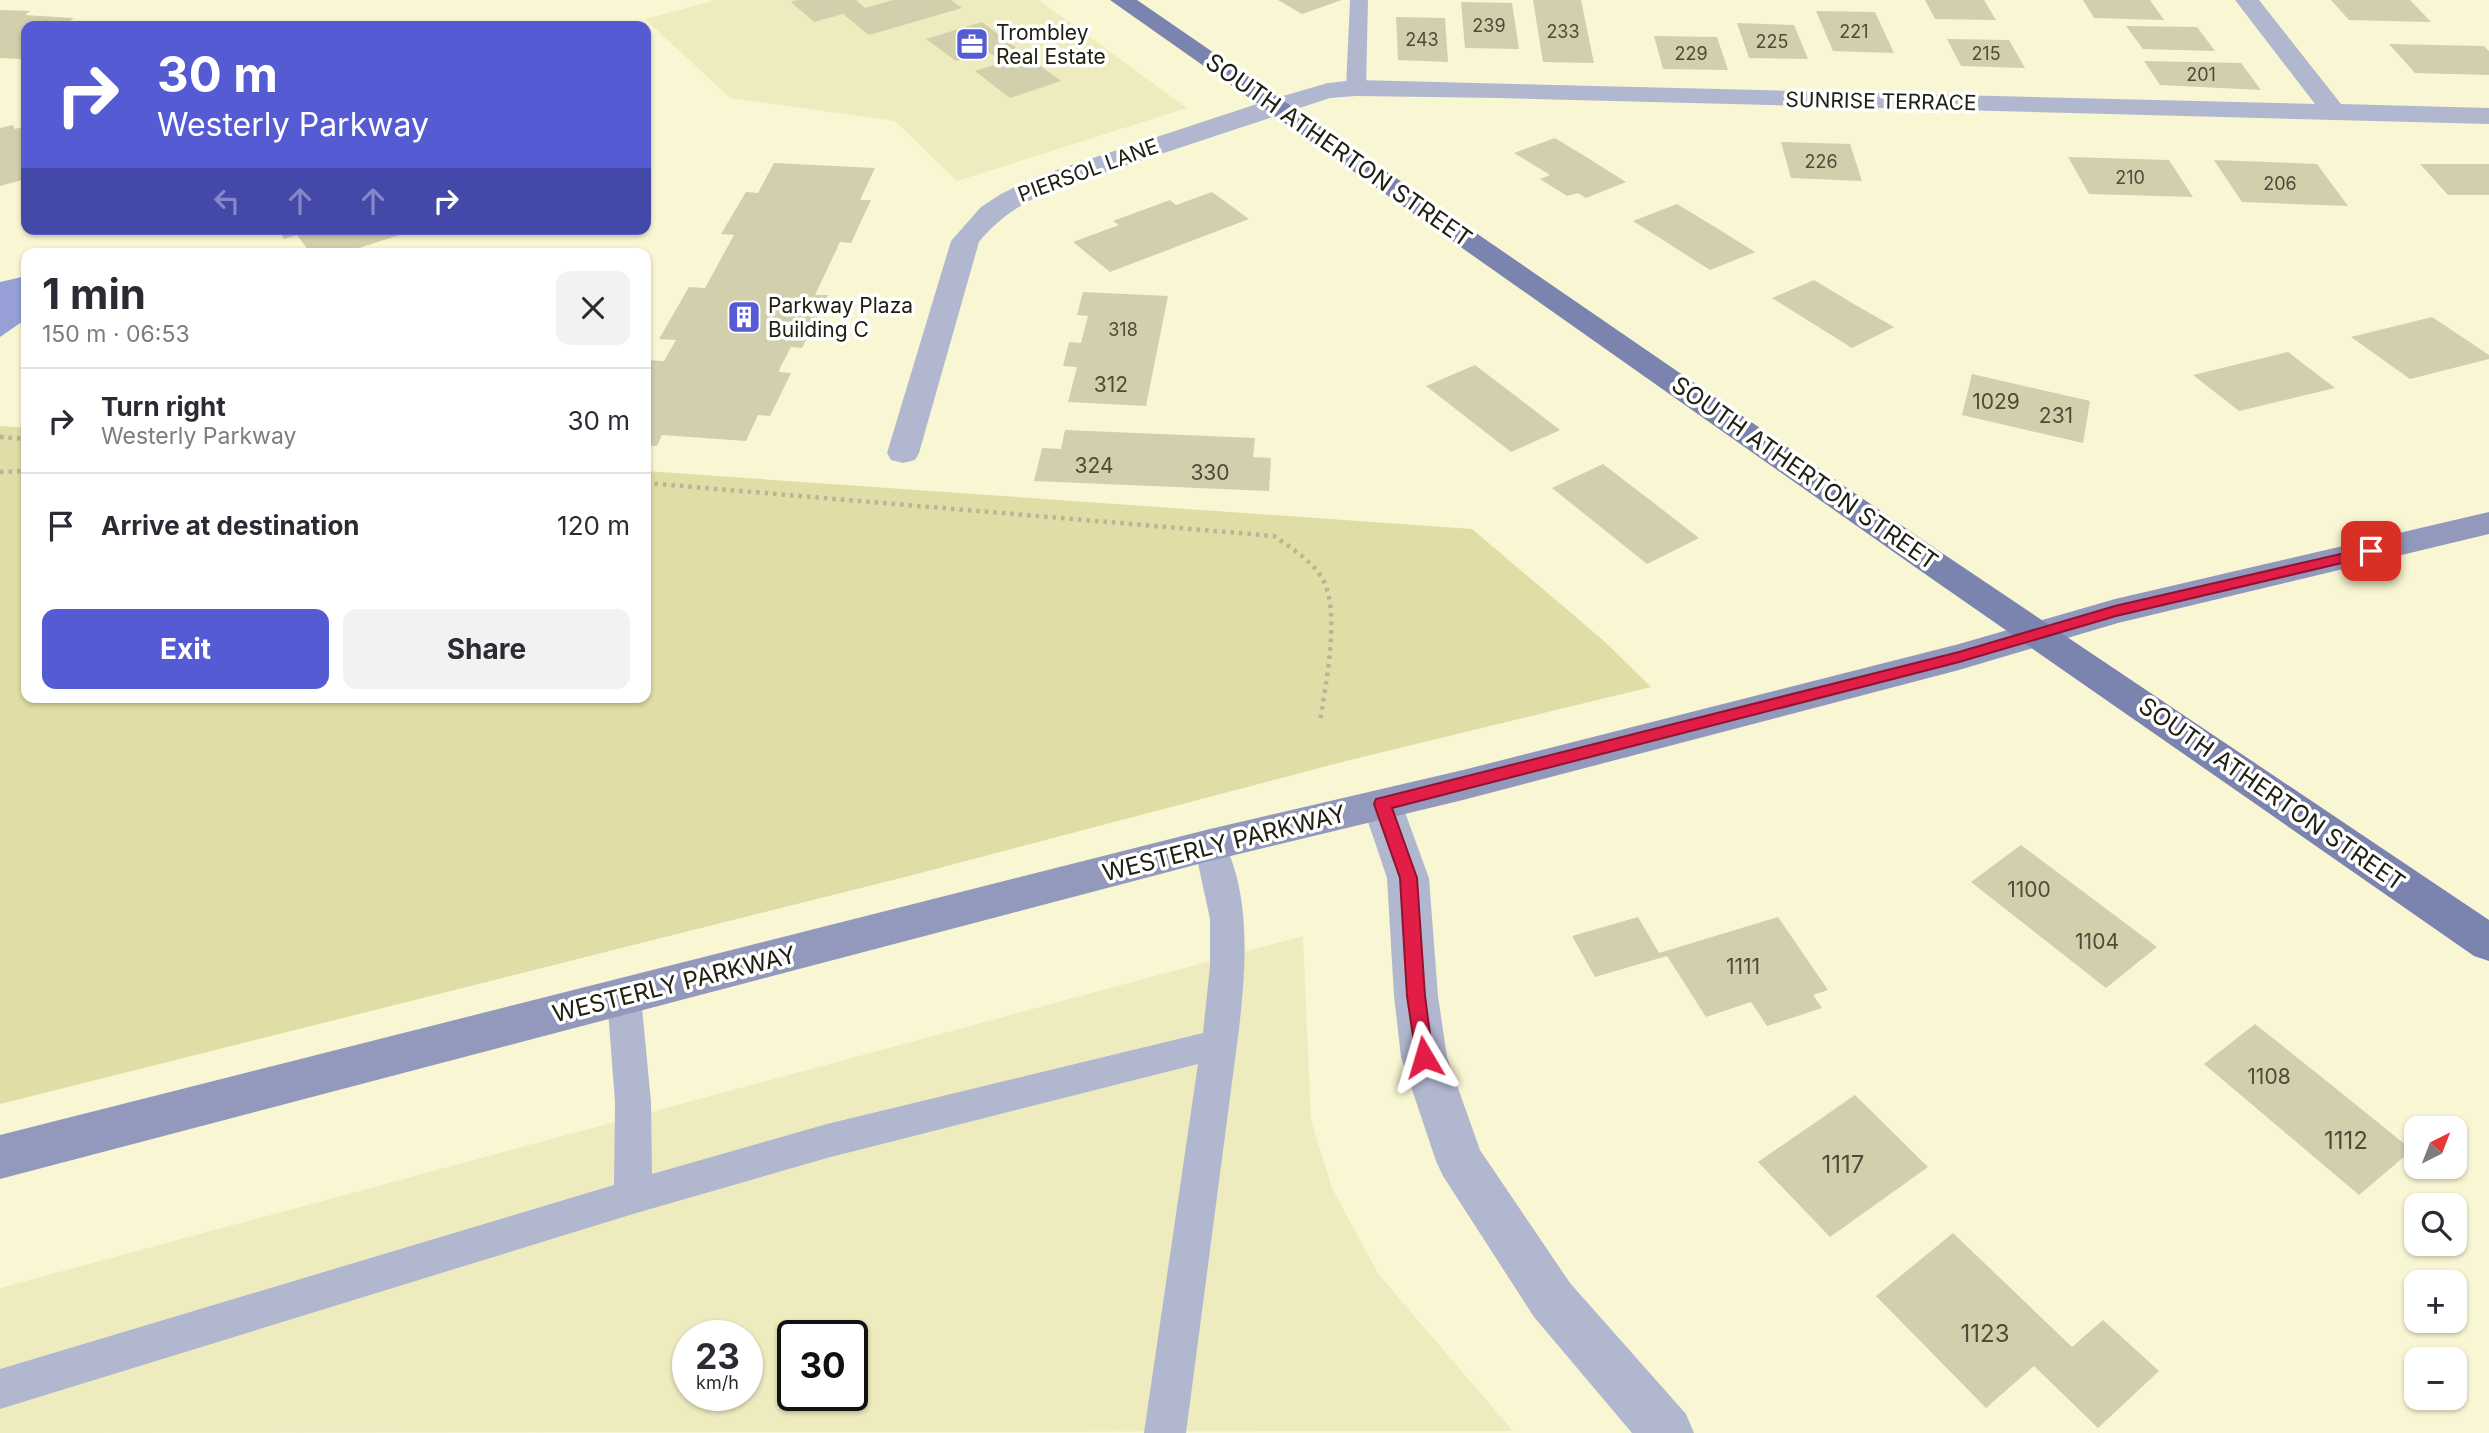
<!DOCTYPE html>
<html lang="en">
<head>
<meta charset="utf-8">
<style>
  body { margin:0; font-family:Inter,sans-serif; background:#f2f2f3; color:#2b2b33; height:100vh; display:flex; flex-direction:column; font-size:26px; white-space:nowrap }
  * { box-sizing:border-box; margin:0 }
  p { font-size:23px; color:#7c7c81 }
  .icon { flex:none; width:38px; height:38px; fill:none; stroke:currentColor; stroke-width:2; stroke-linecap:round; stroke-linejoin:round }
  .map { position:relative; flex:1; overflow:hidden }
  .panel { position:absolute; left:21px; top:248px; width:630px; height:455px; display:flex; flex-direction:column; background:#fff; border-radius:14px; box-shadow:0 2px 5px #0004 }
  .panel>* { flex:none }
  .banner { position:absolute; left:21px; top:21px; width:630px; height:214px; border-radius:14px; box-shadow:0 2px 5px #0004; background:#555bd2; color:#fff; overflow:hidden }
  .needle { width:46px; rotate:42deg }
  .buttons { position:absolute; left:2404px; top:1116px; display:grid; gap:14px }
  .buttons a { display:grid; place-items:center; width:63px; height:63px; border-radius:14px; background:#fff; box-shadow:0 2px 5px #0004; font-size:35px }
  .speed { position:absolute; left:672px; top:1320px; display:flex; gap:14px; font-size:35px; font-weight:700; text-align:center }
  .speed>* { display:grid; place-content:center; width:91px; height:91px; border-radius:50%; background:#fff; box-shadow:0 2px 5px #0004; line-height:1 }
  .speed small { font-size:18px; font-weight:400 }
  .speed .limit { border:4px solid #111; border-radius:10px; background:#fff; color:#111 }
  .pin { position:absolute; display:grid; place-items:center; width:60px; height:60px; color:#fff; margin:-30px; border-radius:14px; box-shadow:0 4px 10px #0006 }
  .me { position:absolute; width:77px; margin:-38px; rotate:353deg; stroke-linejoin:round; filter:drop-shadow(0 0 5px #0008) }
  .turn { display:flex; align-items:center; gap:24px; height:147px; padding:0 21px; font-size:32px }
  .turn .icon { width:91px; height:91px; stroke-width:2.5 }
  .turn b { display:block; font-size:49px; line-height:60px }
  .lanes { display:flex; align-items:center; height:66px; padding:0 21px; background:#0003; justify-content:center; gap:35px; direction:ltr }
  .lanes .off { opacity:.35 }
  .round { display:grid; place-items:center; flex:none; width:74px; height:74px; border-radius:14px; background:#f2f2f3 }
  .summary { display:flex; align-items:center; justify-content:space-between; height:119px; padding:0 21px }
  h1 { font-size:42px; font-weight:700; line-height:52px }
  .button { display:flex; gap:14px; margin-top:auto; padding:14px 21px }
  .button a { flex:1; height:80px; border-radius:14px; background:#555bd2; color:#fff; font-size:28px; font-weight:700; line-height:80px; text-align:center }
  .button a+a { background:#f2f2f3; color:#2b2b33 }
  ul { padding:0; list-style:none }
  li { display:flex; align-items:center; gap:21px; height:105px; padding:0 21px; border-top:2px solid #e1e1e2 }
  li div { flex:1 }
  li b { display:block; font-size:26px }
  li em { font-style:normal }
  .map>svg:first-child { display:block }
  .built { fill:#eeebbf; fill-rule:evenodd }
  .green { fill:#e1dda6 }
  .water { fill:#96a0d6 }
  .building { fill:#d1cfac }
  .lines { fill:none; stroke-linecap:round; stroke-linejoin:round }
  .path { stroke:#b7b699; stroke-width:4.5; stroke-dasharray:3.5 5; stroke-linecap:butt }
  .service { fill:#b2b7d0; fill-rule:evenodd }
  .minor { fill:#b2b7d0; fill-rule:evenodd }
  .secondary { fill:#9299bd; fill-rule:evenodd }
  .primary { fill:#7b83af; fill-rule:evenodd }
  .route { fill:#e11d48; stroke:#92132f; stroke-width:2 }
  .labels { text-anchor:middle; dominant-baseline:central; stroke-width:7; stroke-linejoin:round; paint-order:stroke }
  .far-number-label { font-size:18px; fill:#4d4c39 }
  .far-poi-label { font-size:21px; fill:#212013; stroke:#fff; text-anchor:start }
  .far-street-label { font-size:21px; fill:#212013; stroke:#fff }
  .number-label { font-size:21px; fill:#4d4c39 }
  .street-label { font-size:24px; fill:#212013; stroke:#fff }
  .near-number-label { font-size:24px; fill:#4d4c39 }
</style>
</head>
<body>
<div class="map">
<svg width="2489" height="1433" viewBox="0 0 2489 1433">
  <rect width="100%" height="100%" fill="#f9f7d3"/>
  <path class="built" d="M 716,0 L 1039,0 L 1187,108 L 957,181 L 895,121 L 730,98 L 645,19 Z
    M 1303,936 L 1311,1120 L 1332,1188 L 1379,1275 L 1513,1431 L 0,1433 L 0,1288 ZM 688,1335 L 747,1335 L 747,1395 L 688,1395 ZM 793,1335 L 852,1335 L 852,1395 L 793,1395 Z"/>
  <path class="green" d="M 0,426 L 26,428 L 26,698 L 646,698 L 646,471 L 1472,529 L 1603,640 L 1651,687 L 1342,762 L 909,876 L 0,1104 Z"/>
  <path class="water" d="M 26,276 L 26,319 L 0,337 L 0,282 Z"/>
  <path class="building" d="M 798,0 L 856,0 L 865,8 L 893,0 L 951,0 L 962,8 L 869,35 L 843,14 L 814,22 L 791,2 Z
    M 1278,0 L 1342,0 L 1302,14 Z
    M 1533,0 L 1581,0 L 1594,63 L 1543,62 Z
    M 1925,0 L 1984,0 L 1996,20 L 1935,19 Z
    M 2083,0 L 2150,0 L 2164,20 L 2094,18 Z
    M 2331,0 L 2410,0 L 2431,22 L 2349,20 Z
    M 1461,2 L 1512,3 L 1519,49 L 1465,48 Z
    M 0,10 L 30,11 L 25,15 L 74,18 L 63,26 L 26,26 L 26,55 L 21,59 L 0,58 Z
    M 1816,11 L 1875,12 L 1894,53 L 1833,51 Z
    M 1396,17 L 1445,18 L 1448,62 L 1398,60 Z
    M 982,22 L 1019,50 L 996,57 L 988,52 L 956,61 L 926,39 Z
    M 1737,23 L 1794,25 L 1808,59 L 1749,58 Z
    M 2126,26 L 2197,27 L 2215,51 L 2143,49 Z
    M 1654,36 L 1717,37 L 1728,70 L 1663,69 Z
    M 1947,39 L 2009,40 L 2025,68 L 1961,66 Z
    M 2389,44 L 2484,46 L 2489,51 L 2489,75 L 2415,73 Z
    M 1025,55 L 1061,81 L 1010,98 L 975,71 Z
    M 2144,61 L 2241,63 L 2261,90 L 2160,85 Z
    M 13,125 L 15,129 L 26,126 L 26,179 L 0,186 L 0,128 Z
    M 1555,138 L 1591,160 L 1626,182 L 1586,198 L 1578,193 L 1567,196 L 1540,179 L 1550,175 L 1514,153 Z
    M 1781,142 L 1850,144 L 1862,181 L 1791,178 Z
    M 2068,157 L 2169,160 L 2193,197 L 2089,194 Z
    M 2214,160 L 2317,164 L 2348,206 L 2242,202 Z
    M 774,163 L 875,168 L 860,200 L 871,200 L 851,243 L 840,242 L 815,295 L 828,295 L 802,348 L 791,347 L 780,368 L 779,372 L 791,373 L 770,416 L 758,415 L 746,441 L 662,435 L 657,446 L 646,445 L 646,360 L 664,361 L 676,340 L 659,339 L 689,287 L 705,288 L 734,235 L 721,234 L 746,192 L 758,193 Z
    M 2420,164 L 2489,164 L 2489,195 L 2448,195 Z
    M 1212,192 L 1249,219 L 1110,272 L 1073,242 L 1119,225 L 1113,221 L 1170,200 L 1176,205 Z
    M 1677,204 L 1715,227 L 1755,252 L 1710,270 L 1633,221 Z
    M 278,229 L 415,229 L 415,230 L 340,254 L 311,254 L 297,235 L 284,239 Z
    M 1814,280 L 1852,303 L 1894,327 L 1852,348 L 1772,298 Z
    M 1083,292 L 1168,296 L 1146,406 L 1068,402 L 1077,367 L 1063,366 L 1069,342 L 1081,343 L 1088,316 L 1077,315 Z
    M 2432,317 L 2489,355 L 2489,359 L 2410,379 L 2351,337 Z
    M 2288,352 L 2335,388 L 2239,411 L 2193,375 Z
    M 1475,365 L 1517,397 L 1560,430 L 1511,452 L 1426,386 Z
    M 1972,374 L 2090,401 L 2083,443 L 1962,415 Z
    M 1065,430 L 1255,438 L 1253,457 L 1271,458 L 1269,491 L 1034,481 L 1042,448 L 1061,449 Z
    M 1603,464 L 1650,500 L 1699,538 L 1647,564 L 1552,488 Z
    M 2021,845 L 2157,947 L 2106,988 L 1971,882 Z
    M 1638,917 L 1659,953 L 1778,917 L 1828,990 L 1813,995 L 1822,1008 L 1767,1026 L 1751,1002 L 1706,1017 L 1667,956 L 1595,977 L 1572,936 Z
    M 2255,1024 L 2334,1087 L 2412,1150 L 2359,1195 L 2204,1064 Z
    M 1855,1095 L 1928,1167 L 1830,1237 L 1758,1162 Z
    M 1953,1233 L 2072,1347 L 2103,1320 L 2159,1371 L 2098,1428 L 2034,1366 L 1986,1408 L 1876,1296 Z"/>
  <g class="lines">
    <path class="path" d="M 0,437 L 26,439
      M 0,472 L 26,471
      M 646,483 L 1274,536 C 1291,548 1313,561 1323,580 C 1341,614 1325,685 1320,722"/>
    <path class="service" d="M 1350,0 L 1368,0 L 1366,88 L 1356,94 L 1346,88 Z
      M 1210,833 L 1221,836 C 1252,894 1246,966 1239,1029 L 1186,1433 L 1144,1433 L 1198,1064 L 827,1158 L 633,1214 L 0,1409 L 0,1369 L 614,1185 L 615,1102 L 607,997 L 612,987 L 624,982 L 636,987 L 641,997 L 651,1102 L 652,1174 L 827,1124 L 1203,1033 L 1210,966 L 1210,919 L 1194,845 L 1199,836 Z"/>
    <path class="minor" d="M 2235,0 L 2259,0 L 2341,104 L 2489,108 L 2489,124 L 1500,98 L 1356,96 L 1330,98 L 1055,189 C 1025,201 999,217 979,242 L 919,453 L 915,460 L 903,463 L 891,460 L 887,453 L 951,241 L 981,207 L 1001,194 L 1035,177 L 1266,101 L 1328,83 L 1356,80 L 2315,104 Z
      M 1382,789 L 1396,793 L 1402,804 L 1429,878 L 1438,996 L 1447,1057 L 1480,1150 L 1570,1283 L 1686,1414 L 1694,1433 L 1632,1433 L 1534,1317 L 1443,1176 L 1436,1161 L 1401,1057 L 1394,996 L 1387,878 L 1362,804 L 1368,793 Z"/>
    <path class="secondary" d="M 2489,512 L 2489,534 L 2118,623 L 1959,670 L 1463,800 L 1210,861 L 0,1179 L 0,1135 L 1210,829 L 1463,770 L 1959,644 L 2115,599 Z"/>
    <path class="primary" d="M 1110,0 L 1137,0 L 1939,551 L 2489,920 L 2489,961 L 2474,956 L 1915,567 Z"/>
  </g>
  <path class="route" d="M 2371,547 L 2378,551 L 2376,555 L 2116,616 L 1959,662 L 1392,808 L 1417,878 L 1425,996 L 1433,1057 L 1430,1063 L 1424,1065 L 1417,1063 L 1407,996 L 1400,878 L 1374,804 L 1376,799 L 1959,652 L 2115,606 Z"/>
  <defs>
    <symbol id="office-square" viewBox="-11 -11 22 22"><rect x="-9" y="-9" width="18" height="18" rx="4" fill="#555bd2" stroke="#fff"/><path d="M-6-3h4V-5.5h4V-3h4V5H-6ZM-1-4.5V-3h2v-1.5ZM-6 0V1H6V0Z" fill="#fff"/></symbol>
    <symbol id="building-square" viewBox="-11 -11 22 22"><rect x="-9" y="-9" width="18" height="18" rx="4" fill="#555bd2" stroke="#fff"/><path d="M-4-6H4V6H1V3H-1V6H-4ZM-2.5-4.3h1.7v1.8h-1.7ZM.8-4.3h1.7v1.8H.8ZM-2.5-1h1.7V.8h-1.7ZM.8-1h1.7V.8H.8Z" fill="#fff"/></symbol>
  </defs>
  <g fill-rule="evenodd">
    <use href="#office-square" x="953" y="25" width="38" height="38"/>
    <use href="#building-square" x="725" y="298" width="38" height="38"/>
  </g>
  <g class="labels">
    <g class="far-number-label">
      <text x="1489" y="25">239</text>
      <text x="1563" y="31">233</text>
      <text x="1854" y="31">221</text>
      <text x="1422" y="39">243</text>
      <text x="1772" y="41">225</text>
      <text x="1691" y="53">229</text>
      <text x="1986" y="53">215</text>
      <text x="2201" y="74">201</text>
      <text x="1821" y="161">226</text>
      <text x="2130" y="177">210</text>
      <text x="2280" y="183">206</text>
      <text x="1123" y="329">318</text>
    </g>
    <g class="far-poi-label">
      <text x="996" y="32">Trombley<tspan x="996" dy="24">Real Estate</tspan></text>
      <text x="768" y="305">Parkway Plaza<tspan x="768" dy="24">Building C</tspan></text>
    </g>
    <g class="far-street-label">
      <text transform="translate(1881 101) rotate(1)">SUNRISE TERRACE</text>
      <text transform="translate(1088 170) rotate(-20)">PIERSOL LANE</text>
    </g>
    <g class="number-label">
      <text x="1111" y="384">312</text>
      <text x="1996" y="401">1029</text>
      <text x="2056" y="415">231</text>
      <text x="1094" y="465">324</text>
      <text x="1210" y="472">330</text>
      <text x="2029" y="889">1100</text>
      <text x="2097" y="941">1104</text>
      <text x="1743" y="966">1111</text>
      <text x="2269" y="1076">1108</text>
    </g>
    <g class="street-label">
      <text transform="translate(1339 150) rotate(35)">SOUTH ATHERTON STREET</text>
      <text transform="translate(1805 473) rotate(35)">SOUTH ATHERTON STREET</text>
      <text transform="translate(2272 794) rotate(35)">SOUTH ATHERTON STREET</text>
      <text transform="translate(1224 843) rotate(-14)">WESTERLY PARKWAY</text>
      <text transform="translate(674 984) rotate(-14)">WESTERLY PARKWAY</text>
    </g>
    <g class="near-number-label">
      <text x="2346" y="1140">1112</text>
      <text x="1843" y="1164">1117</text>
      <text x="1985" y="1333">1123</text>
    </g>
  </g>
</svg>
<div class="buttons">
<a><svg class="needle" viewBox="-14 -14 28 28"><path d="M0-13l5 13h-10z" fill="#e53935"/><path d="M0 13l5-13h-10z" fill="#7c7c81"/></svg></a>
<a><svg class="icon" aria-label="search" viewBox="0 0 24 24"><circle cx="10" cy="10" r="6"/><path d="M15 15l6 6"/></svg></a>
<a>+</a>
<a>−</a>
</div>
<div class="speed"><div>23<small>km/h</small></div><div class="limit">30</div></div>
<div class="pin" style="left:2371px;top:551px;background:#d93025"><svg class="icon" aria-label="arrive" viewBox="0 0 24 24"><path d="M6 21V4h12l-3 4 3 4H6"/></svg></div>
<svg class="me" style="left:1424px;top:1057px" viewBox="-20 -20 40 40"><path d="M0-17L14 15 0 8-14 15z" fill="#e11d48" stroke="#fff" stroke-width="4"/></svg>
<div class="banner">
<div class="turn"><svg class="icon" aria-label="right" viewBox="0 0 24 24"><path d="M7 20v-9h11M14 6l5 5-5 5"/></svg><div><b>30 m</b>Westerly Parkway</div></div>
<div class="lanes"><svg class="icon off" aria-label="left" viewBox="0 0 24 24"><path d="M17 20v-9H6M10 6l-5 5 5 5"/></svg><svg class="icon off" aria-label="ahead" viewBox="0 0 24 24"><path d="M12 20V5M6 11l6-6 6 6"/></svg><svg class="icon off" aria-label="ahead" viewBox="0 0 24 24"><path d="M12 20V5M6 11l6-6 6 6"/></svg><svg class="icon" aria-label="right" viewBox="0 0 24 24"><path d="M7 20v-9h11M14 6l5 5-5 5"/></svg></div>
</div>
<section class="panel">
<div class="summary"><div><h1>1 min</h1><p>150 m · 06:53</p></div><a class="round"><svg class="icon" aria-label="close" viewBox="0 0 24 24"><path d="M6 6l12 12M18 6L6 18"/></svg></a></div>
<ul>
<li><svg class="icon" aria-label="right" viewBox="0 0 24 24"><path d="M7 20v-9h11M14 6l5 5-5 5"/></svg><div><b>Turn right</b><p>Westerly Parkway</p></div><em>30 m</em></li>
<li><svg class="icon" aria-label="arrive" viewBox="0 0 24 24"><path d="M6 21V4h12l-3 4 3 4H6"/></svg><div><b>Arrive at destination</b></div><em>120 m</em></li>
</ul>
<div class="button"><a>Exit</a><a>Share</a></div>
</section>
</div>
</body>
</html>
